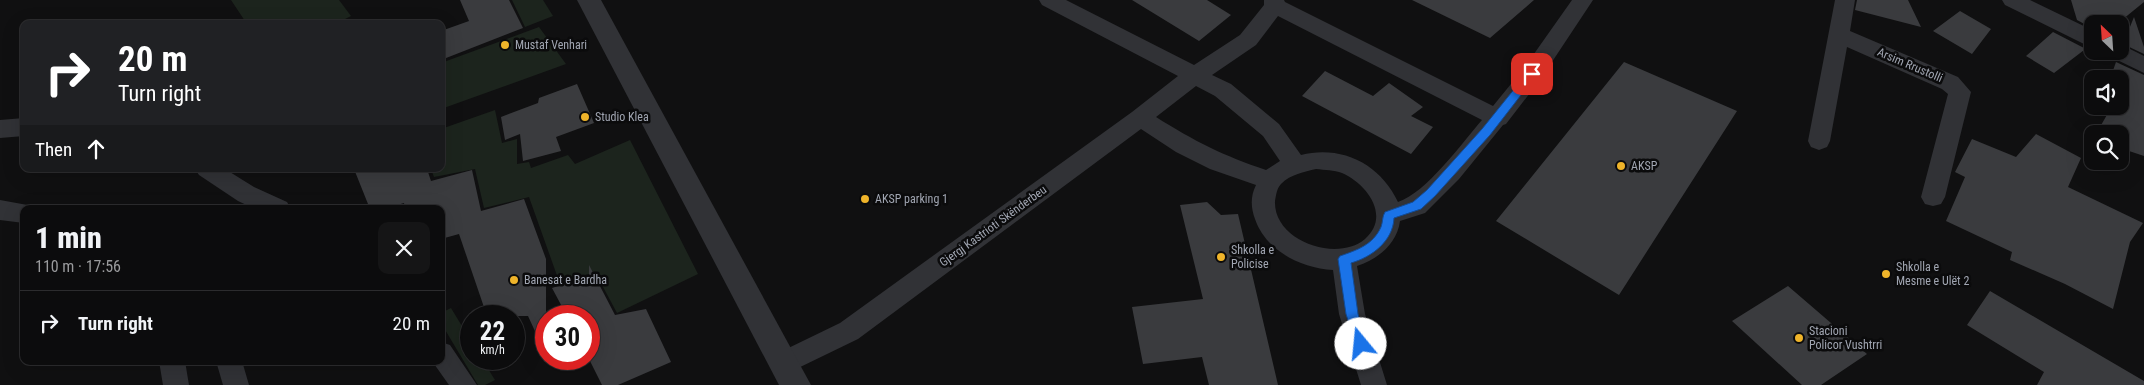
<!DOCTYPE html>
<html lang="en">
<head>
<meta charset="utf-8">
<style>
  body { margin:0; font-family:"Roboto Condensed",sans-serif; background:#151516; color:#f1f3f6; height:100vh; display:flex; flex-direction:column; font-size:19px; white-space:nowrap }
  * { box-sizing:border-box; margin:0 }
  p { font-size:16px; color:#9a9b9d }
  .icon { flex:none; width:28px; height:28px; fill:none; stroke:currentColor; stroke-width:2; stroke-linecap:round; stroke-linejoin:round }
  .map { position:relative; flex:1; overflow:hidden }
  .drawer { position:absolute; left:20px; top:205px; width:425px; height:160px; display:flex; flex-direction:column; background:#0c0c0d; border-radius:10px; box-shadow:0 5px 20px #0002,0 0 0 1px #2c2c2e }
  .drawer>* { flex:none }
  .banner { position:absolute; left:20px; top:20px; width:425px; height:152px; border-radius:10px; box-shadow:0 5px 20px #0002,0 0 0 1px #2c2c2e; background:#202124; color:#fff; overflow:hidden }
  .needle { width:32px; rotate:335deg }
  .controls { position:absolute; left:2084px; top:15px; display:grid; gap:10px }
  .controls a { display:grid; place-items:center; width:45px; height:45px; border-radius:10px; background:#0c0c0d; box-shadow:0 5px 20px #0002,0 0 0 1px #2c2c2e; font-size:25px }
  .speed { position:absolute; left:460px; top:305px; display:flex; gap:10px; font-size:25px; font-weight:700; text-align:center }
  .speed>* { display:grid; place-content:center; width:65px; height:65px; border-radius:50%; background:#0c0c0d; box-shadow:0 5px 20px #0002,0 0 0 1px #2c2c2e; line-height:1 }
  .speed small { font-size:12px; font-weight:400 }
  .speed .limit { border:8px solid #d22; background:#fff; color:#111 }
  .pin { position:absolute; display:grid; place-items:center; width:42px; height:42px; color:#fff; margin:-21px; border-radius:10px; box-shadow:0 2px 8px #0006 }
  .me { position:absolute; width:55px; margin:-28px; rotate:343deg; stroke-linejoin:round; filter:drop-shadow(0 0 4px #0008) }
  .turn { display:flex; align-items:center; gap:18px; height:105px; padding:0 15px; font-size:22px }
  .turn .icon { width:65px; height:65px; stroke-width:2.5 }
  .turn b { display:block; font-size:35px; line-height:42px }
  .then { display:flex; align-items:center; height:48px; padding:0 15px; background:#0003; gap:10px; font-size:19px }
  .round { display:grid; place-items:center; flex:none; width:52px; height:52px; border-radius:10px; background:#151516 }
  .headline { display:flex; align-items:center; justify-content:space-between; height:85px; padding:0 15px }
  h1 { font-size:30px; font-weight:800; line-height:38px }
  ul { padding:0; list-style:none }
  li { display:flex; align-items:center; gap:15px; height:65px; padding:0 15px; border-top:1px solid #2c2c2e }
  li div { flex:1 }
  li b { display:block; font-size:19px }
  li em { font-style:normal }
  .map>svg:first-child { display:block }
  .green { fill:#1c241d }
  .building { fill:#3a3b3e }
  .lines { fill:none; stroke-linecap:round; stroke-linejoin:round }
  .minor { fill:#313236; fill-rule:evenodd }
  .tertiary { fill:#313236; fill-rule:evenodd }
  .route { fill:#1a73e8; stroke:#114b97 }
  .poi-dot { fill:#efb42a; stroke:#0b0b0c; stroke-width:2 }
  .labels { text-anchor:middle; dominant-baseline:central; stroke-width:5; stroke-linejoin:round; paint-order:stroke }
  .poi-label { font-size:12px; fill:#a1a6b2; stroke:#0b0b0c; text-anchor:start }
  .street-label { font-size:12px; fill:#a1a6b2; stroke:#0b0b0c }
</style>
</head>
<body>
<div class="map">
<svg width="2144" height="385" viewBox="0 0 2144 385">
  <rect width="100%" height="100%" fill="#101011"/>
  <path class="green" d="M 231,0 L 339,0 L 351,16 L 335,24 L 247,24 Z
    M 512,0 L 543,0 L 553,16 L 525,27 Z
    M 539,27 L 566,64 L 441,109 L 441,63 Z
    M 495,110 L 502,143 L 517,139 L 517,164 L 529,162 L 531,168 L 568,155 L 575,164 L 630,140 L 698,274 L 617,313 L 595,272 L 560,284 L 529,197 L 484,208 L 475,169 L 434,177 L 431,169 L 441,169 L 441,129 Z
    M 451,308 L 471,341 L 471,359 L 482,359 L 495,380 L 485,385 L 478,385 L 441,323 L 441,313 Z"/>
  <path class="building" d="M 460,0 L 509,0 L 523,28 L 441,60 L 441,31 L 469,21 Z
    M 1132,0 L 1207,0 L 1231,15 L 1199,41 Z
    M 1412,0 L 1534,0 L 1490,38 Z
    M 1857,0 L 1908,0 L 1921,27 L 1855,10 Z
    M 2071,0 L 2144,0 L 2144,2 L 2117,24 L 2092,24 L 2092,28 L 2077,20 Z
    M 1960,11 L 1991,29 L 1972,54 L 1933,31 Z
    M 2134,17 L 2144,47 L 2144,54 L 2123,44 Z
    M 2053,32 L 2084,48 L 2083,46 L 2088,47 L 2054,73 L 2026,56 Z
    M 1624,62 L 1737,111 L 1619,295 L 1496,221 Z
    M 2116,62 L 2144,75 L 2144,156 L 2120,148 L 2120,134 L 2096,134 L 2112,106 L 2120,106 L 2120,93 L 2129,79 L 2110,79 Z
    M 1325,71 L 1373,96 L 1389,83 L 1423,107 L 1411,116 L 1433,127 L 1411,154 L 1302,96 Z
    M 577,84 L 594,123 L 556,137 L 561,151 L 523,161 L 520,134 L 505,140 L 501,117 L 538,103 L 539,98 Z
    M 2036,134 L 2081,158 L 2068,187 L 2143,223 L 2130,242 L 2113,309 L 2065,284 L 2010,260 L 2012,252 L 1946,221 L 1965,177 L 1955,172 L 1972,139 L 2016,157 Z
    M 354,169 L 427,169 L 431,181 L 472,170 L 481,211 L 524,199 L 546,259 L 546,355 L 528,316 L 487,316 L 459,234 L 441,239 L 441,209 L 405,209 L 404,203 L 384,209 L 370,209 Z
    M 1207,202 L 1221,215 L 1238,214 L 1278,385 L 1209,385 L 1202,357 L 1143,364 L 1132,307 L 1203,299 L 1180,205 Z
    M 589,265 L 615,315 L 646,309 L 671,362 L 618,385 L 602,385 L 589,359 L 589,316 L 567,316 L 552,288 L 589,276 Z
    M 1788,286 L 1867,354 L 1821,385 L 1802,385 L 1732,321 Z
    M 1990,291 L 2144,381 L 2144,385 L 2037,385 L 2044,372 L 1967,325 Z"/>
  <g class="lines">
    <path class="minor" d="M 1039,0 L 1066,0 L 1194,65 L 1240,35 L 1264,5 L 1264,0 L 1284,0 L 1285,2 L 1493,106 L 1524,68 L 1572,0 L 1593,0 L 1540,80 L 1506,124 L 1503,125 L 1459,179 L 1425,213 L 1400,221 C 1397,244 1378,259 1357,266 L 1365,314 L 1387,385 L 1361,385 L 1339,314 L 1333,270 C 1301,268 1266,251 1255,219 C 1251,208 1250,197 1256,185 L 1210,169 L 1176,152 L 1141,129 L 858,339 L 792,371 L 783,375 L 774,371 L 770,363 L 774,355 L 840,323 L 1132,112 L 1178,76 L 1042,5 ZM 1278,16 L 1482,120 C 1462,143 1426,193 1398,202 C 1380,164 1342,145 1301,155 L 1279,124 L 1231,84 L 1212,75 L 1256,45 ZM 1196,86 L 1215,96 L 1263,136 L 1280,161 L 1266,170 C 1224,156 1194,141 1156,117 ZM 1316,169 C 1325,170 1334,170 1342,173 C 1367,184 1391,216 1365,239 C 1337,263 1273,241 1275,201 C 1276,195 1277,188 1281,184 C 1291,174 1304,172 1316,169 Z
      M 1835,0 L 1855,0 L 1850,31 L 1958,77 L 1971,92 L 1945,197 L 1941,204 L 1933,206 L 1925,204 L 1921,197 L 1948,94 L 1942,89 L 1847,47 L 1830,141 L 1827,147 L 1819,150 L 1811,147 L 1808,141 Z
      M 2002,0 L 2030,0 L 2092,30 L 2092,46 L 2084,44 L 2005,5 Z
      M 2120,44 L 2144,56 L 2144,73 L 2109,56 L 2106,51 L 2120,51 Z
      M 24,118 L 24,136 L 0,138 L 0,120 Z
      M 195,169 L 225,169 L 254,187 L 287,202 L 291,209 L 255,209 L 238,201 L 199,175 Z
      M 0,200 L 33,206 L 34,209 L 24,209 L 24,223 L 0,220 Z
      M 441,342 L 450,345 L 477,385 L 449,385 L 432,361 L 441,361 Z
      M 159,361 L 185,361 L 189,385 L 163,385 Z
      M 216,361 L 242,361 L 249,385 L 223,385 Z"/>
    <path class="tertiary" d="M 577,0 L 601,0 L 811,385 L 779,385 Z"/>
  </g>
  <path class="route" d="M 1532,71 L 1535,72 L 1537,74 L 1535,77 L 1490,135 L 1435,196 L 1421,209 L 1394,218 C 1393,241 1372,257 1351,263 L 1358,314 L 1368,344 L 1366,348 L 1361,350 L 1357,348 L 1346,314 L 1338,259 L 1340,256 C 1357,250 1373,245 1381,227 C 1383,222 1382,217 1385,212 L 1413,202 L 1427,190 L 1482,129 L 1528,72 Z"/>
  <g class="poi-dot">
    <circle cx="505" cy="45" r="5"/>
    <circle cx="585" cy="117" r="5"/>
    <circle cx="1621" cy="166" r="5"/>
    <circle cx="865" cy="199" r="5"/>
    <circle cx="1221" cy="257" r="5"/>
    <circle cx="1886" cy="274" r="5"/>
    <circle cx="514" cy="280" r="5"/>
    <circle cx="1799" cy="338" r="5"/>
  </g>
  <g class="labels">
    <g class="poi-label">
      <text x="515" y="45">Mustaf Venhari</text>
      <text x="595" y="117">Studio Klea</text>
      <text x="1631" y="166">AKSP</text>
      <text x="875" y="199">AKSP parking 1</text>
      <text x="1231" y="250">Shkolla e<tspan x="1231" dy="14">Policise</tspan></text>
      <text x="1896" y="267">Shkolla e<tspan x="1896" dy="14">Mesme e Ulët 2</tspan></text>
      <text x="524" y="280">Banesat e Bardha</text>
      <text x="1809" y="331">Stacioni<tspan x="1809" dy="14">Policor Vushtrri</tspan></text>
    </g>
    <g class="street-label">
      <text transform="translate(1910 65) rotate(23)">Arsim Rrustolli</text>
      <text transform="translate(993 226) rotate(-36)">Gjergj Kastrioti Skënderbeu</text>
    </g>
  </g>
</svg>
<div class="controls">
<a><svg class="needle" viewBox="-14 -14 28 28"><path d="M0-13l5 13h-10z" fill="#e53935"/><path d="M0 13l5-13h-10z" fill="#9a9b9d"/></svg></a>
<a><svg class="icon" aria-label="sound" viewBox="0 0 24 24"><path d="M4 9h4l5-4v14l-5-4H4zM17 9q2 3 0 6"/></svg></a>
<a><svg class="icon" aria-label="search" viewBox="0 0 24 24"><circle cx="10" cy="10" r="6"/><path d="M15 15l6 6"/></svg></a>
</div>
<div class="speed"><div>22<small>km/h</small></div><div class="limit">30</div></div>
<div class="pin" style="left:1532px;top:74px;background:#d93025"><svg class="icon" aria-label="arrive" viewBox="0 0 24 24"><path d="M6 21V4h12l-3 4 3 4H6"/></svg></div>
<svg class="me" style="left:1361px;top:344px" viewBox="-20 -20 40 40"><circle r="19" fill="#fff"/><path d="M0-13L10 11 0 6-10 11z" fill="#1a73e8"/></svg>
<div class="banner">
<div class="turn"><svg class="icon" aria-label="right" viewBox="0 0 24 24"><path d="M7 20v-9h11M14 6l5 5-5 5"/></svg><div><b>20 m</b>Turn right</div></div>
<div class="then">Then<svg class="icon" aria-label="ahead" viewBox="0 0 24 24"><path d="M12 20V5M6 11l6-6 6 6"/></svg></div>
</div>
<section class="drawer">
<div class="headline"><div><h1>1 min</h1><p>110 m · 17:56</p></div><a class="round"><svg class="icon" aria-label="close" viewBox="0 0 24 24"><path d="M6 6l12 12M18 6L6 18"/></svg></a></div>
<ul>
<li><svg class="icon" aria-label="right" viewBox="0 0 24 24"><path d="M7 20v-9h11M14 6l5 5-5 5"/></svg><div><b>Turn right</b></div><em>20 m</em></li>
</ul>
</section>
</div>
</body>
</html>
